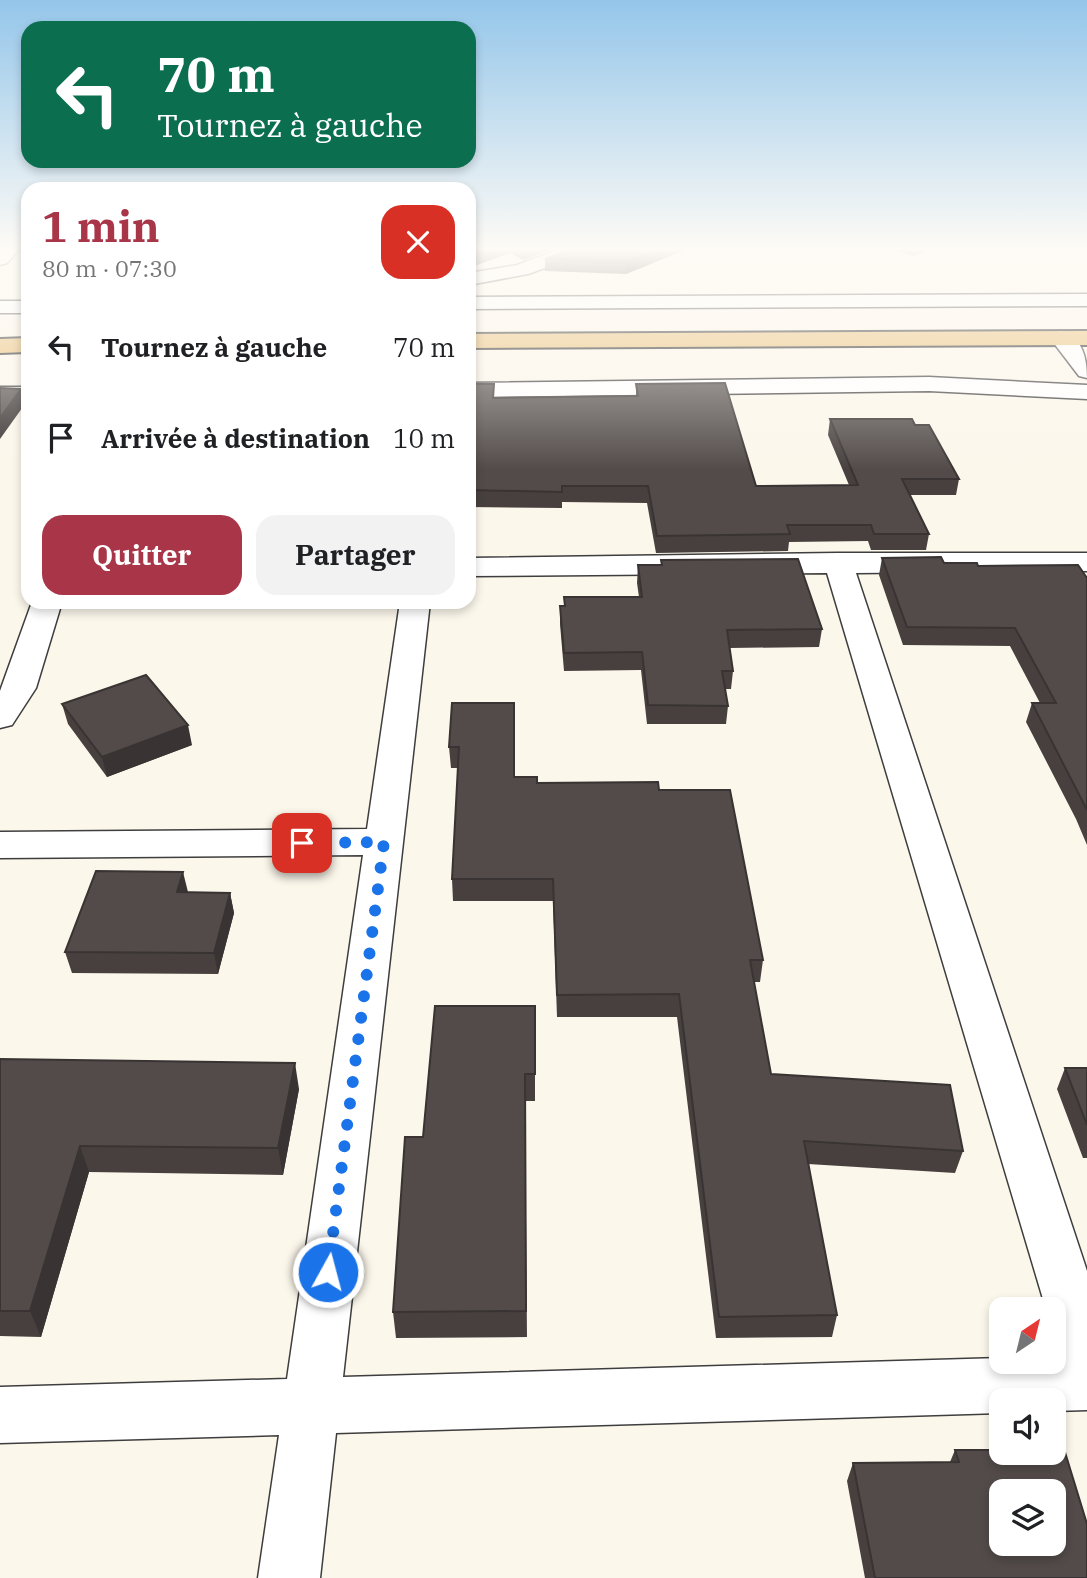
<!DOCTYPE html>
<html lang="fr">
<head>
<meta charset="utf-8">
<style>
  body { margin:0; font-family:"IBM Plex Serif",serif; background:#f2f2f2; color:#202124; height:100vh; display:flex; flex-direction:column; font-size:26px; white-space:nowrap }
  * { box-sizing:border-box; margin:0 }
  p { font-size:23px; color:#757577 }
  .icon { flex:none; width:38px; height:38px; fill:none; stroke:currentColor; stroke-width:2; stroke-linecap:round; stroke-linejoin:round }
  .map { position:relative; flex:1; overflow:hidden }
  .sheet { position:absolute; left:21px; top:182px; width:455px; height:427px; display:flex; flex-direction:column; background:#fff; border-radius:21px; box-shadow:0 4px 10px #0003 }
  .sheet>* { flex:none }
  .top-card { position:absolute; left:21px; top:21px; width:455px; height:147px; border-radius:21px; box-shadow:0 4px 10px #0003; background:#0b6e4f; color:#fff; overflow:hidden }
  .needle { width:46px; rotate:35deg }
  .controls { position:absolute; left:989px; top:1297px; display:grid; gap:14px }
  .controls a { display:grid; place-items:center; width:77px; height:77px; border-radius:14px; background:#fff; box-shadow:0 4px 10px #0003; font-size:35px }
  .pin { position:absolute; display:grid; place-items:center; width:60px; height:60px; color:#fff; margin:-30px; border-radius:14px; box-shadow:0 4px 10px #0006 }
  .me { position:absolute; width:77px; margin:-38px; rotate:7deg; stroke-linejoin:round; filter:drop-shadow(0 0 5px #0008) }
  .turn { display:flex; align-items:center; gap:24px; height:147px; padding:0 21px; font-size:32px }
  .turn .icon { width:91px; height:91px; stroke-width:2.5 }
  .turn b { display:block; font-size:49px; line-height:60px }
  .round { display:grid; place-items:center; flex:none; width:74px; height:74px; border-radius:21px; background:#f2f2f2 }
  .head { display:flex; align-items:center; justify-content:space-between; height:119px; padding:0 21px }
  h1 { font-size:42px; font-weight:700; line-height:52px; color:#a93548 }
  .primary-button { display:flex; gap:14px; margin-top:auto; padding:14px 21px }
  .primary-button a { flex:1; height:80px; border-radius:21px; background:#a93548; color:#fff; font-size:28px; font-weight:700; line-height:80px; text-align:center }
  .primary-button a+a { background:#f2f2f2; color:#202124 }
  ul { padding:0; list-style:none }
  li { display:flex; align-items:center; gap:21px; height:91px; padding:0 21px }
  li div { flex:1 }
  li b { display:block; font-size:26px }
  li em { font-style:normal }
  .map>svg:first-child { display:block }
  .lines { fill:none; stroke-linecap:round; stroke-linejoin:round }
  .minor-casing { stroke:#3e3e3e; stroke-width:3 }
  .primary-casing { stroke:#1c1c1c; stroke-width:4 }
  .minor { fill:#fff; fill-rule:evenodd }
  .primary { fill:#e7bc70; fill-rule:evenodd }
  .wall { fill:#47403f }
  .shaded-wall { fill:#393433 }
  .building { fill:#524b49; stroke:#393433; stroke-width:2; fill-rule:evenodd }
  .route { stroke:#1a73e8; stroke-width:12; stroke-dasharray:0 21.6 }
</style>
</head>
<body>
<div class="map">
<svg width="1087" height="1578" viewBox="0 0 1087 1578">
  <rect width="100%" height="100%" fill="#fcf7eb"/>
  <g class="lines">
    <defs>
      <path id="minor" d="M 0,249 L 20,249 L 7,263 L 0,265 Z
        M 560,249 L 590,249 L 587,253 L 528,274 L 469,285 L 469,273 L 517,265 Z
        M 1087,294 L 1087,306 L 469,309 L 469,297 Z
        M 0,301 L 28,301 L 28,313 L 0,313 Z
        M 1061,331 C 1083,337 1087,359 1087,378 L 1079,376 L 1050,338 L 1053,333 Z
        M 929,377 L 1087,385 L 1087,399 L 929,391 L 469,397 L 469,383 Z
        M 0,387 L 28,387 L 28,401 L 0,401 Z
        M 838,553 L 1087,553 L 1087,571 L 856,573 L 1087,1271 L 1087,1410 L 1054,1411 L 1054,1400 L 1001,1400 L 1001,1413 L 336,1433 L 320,1578 L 258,1578 L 279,1435 L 0,1443 L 0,1387 L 287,1379 L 363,855 L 0,858 L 0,832 L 367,829 L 400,602 L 430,602 L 343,1377 L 1001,1358 L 1001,1362 L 1054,1362 L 1054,1357 L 1061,1357 L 1054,1333 L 1054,1309 L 1046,1309 L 827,573 L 469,576 L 469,558 Z
        M 32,602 L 62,602 L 36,688 L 12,725 L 0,728 L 0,691 Z"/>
      <path id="primary" d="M 1087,331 L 1087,345 L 469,348 L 469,334 Z
        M 28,338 L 28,352 L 0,353 L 0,339 Z"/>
    </defs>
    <use href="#minor" class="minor-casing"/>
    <use href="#primary" class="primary-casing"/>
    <use href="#minor" class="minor"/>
    <use href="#primary" class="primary"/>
  </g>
  <path class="wall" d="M 469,249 L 552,249 L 523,260 L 510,253 Z
    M 687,249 L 626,274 L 545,271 L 545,259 Z
    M 891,249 L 930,249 L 914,256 Z
    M 469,384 L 494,384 L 494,398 L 636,396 L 636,384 L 756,486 L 849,485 L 828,435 L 830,419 L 915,425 L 959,479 L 956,495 L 910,495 L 929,534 L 926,550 L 871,550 L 868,541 L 789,542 L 788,551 L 656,553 L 647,503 L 562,502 L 562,508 L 469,507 Z
    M 882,558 L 978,566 L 1087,578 L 1087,845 L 1076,819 L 1026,722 L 1032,703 L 1040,703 L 1010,646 L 903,645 L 879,575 Z
    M 661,560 L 822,629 L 819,647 L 730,648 L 733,671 L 731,689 L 725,689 L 728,706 L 726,724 L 647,724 L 641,670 L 564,671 L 560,624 L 560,606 L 639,597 L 637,583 L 638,565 L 661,565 Z
    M 452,703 L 515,777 L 537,783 L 659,790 L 763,960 L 760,982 L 754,982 L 771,1074 L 963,1151 L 955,1173 L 808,1164 L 837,1315 L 832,1337 L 716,1338 L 677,1017 L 557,1017 L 553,901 L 453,901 L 452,879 L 458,768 L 451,768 L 449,747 Z
    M 62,704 L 192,745 L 107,777 L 68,724 Z
    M 188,892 L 230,893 L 234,913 L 218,974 L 72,973 L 65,952 Z
    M 535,1006 L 535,1101 L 525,1101 L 527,1337 L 396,1338 L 393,1312 L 423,1137 Z
    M 0,1059 L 299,1089 L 283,1175 L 89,1172 L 41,1337 L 0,1336 Z
    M 1065,1068 L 1087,1068 L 1087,1158 L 1083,1158 L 1057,1089 Z
    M 955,1450 L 1087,1578 L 865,1578 L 847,1481 L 853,1463 L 950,1462 Z"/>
  <path class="shaded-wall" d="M 488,249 L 510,249 L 510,253 L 469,268 L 469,256 Z
    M 523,249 L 552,249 L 523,260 Z
    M 659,249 L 687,249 L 626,274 L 627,262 Z
    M 915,249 L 930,249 L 914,256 Z
    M 21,389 L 25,404 L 0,439 L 0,418 Z
    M 188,725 L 192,745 L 107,777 L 102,757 Z
    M 183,872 L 188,892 L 177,892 Z
    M 230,893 L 234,913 L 218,974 L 214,953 Z
    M 295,1063 L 299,1089 L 283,1175 L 278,1148 Z
    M 80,1146 L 89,1172 L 41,1337 L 30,1311 Z"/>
  <path class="building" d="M 469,249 L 488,249 L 469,256 Z
    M 573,249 L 659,249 L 627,262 L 545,259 Z
    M 725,383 L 756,486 L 858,485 L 830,419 L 912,419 L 915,425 L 929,425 L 959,479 L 902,479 L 929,534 L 874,534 L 871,525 L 787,525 L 790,534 L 657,536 L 648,486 L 562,486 L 562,492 L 469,490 L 469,384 L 494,384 L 493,398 L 638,396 L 636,384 Z
    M 0,388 L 21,389 L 0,418 Z
    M 941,557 L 944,563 L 977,563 L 978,566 L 1078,565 L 1087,578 L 1087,810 L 1032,703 L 1056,703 L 1015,628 L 907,627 L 882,558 Z
    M 798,559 L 822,629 L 727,630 L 733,671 L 722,671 L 728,706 L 648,705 L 642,652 L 564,653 L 560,606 L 565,606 L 564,597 L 642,597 L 638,565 L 662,565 L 661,560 Z
    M 146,675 L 188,725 L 102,757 L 62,704 Z
    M 452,703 L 514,703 L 514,777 L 537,777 L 537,783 L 658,782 L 659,790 L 730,790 L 763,960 L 750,960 L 771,1074 L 950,1085 L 963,1151 L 804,1141 L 837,1315 L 719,1317 L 679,994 L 557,995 L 553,879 L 452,879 L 459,747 L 449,747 Z
    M 96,871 L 183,872 L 177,892 L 230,893 L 214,953 L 65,952 Z
    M 435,1006 L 535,1006 L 535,1074 L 525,1074 L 526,1311 L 393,1312 L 405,1137 L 423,1137 Z
    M 0,1059 L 295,1063 L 278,1148 L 80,1146 L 30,1311 L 0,1311 Z
    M 1065,1068 L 1087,1068 L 1087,1125 Z
    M 1054,1449 L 1064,1449 L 1087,1524 L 1087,1578 L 875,1578 L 853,1463 L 959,1462 L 955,1450 L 1001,1450 L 1001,1452 L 1054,1452 ZM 1001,1491 L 1054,1491 L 1054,1544 L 1001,1544 Z"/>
  <linearGradient id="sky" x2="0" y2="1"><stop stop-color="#94c6ea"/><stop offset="0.53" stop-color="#fefbf6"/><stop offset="1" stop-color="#fefbf6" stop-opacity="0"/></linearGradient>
  <rect width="1087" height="470" fill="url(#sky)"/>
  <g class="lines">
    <path class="route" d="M 302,843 L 384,842 L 328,1272"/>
  </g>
</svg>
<div class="controls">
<a><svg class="needle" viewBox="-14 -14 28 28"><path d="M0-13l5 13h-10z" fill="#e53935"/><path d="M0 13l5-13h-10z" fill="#757577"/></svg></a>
<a><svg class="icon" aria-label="sound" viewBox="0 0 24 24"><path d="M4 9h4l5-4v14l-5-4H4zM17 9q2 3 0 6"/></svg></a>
<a><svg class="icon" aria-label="layers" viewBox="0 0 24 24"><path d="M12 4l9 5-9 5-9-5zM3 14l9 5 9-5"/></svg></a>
</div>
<div class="pin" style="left:302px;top:843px;background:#d93025"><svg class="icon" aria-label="arrive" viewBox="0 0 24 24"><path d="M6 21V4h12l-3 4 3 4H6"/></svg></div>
<svg class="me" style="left:328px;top:1272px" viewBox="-20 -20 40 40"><circle r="17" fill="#1a73e8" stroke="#fff" stroke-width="3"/><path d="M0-11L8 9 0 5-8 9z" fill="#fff"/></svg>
<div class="top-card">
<div class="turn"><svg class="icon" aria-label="left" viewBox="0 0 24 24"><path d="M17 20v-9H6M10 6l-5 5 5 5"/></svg><div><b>70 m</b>Tournez à gauche</div></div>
</div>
<section class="sheet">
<div class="head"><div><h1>1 min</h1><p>80 m · 07:30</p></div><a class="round" style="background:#d93025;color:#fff"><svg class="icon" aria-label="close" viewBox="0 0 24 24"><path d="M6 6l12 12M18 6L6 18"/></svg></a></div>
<ul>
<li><svg class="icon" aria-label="left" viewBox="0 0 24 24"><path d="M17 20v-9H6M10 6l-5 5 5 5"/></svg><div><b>Tournez à gauche</b></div><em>70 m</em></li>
<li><svg class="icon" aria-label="arrive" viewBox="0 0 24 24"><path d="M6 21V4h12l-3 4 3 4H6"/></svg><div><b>Arrivée à destination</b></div><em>10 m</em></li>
</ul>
<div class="primary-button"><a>Quitter</a><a>Partager</a></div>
</section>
</div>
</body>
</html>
